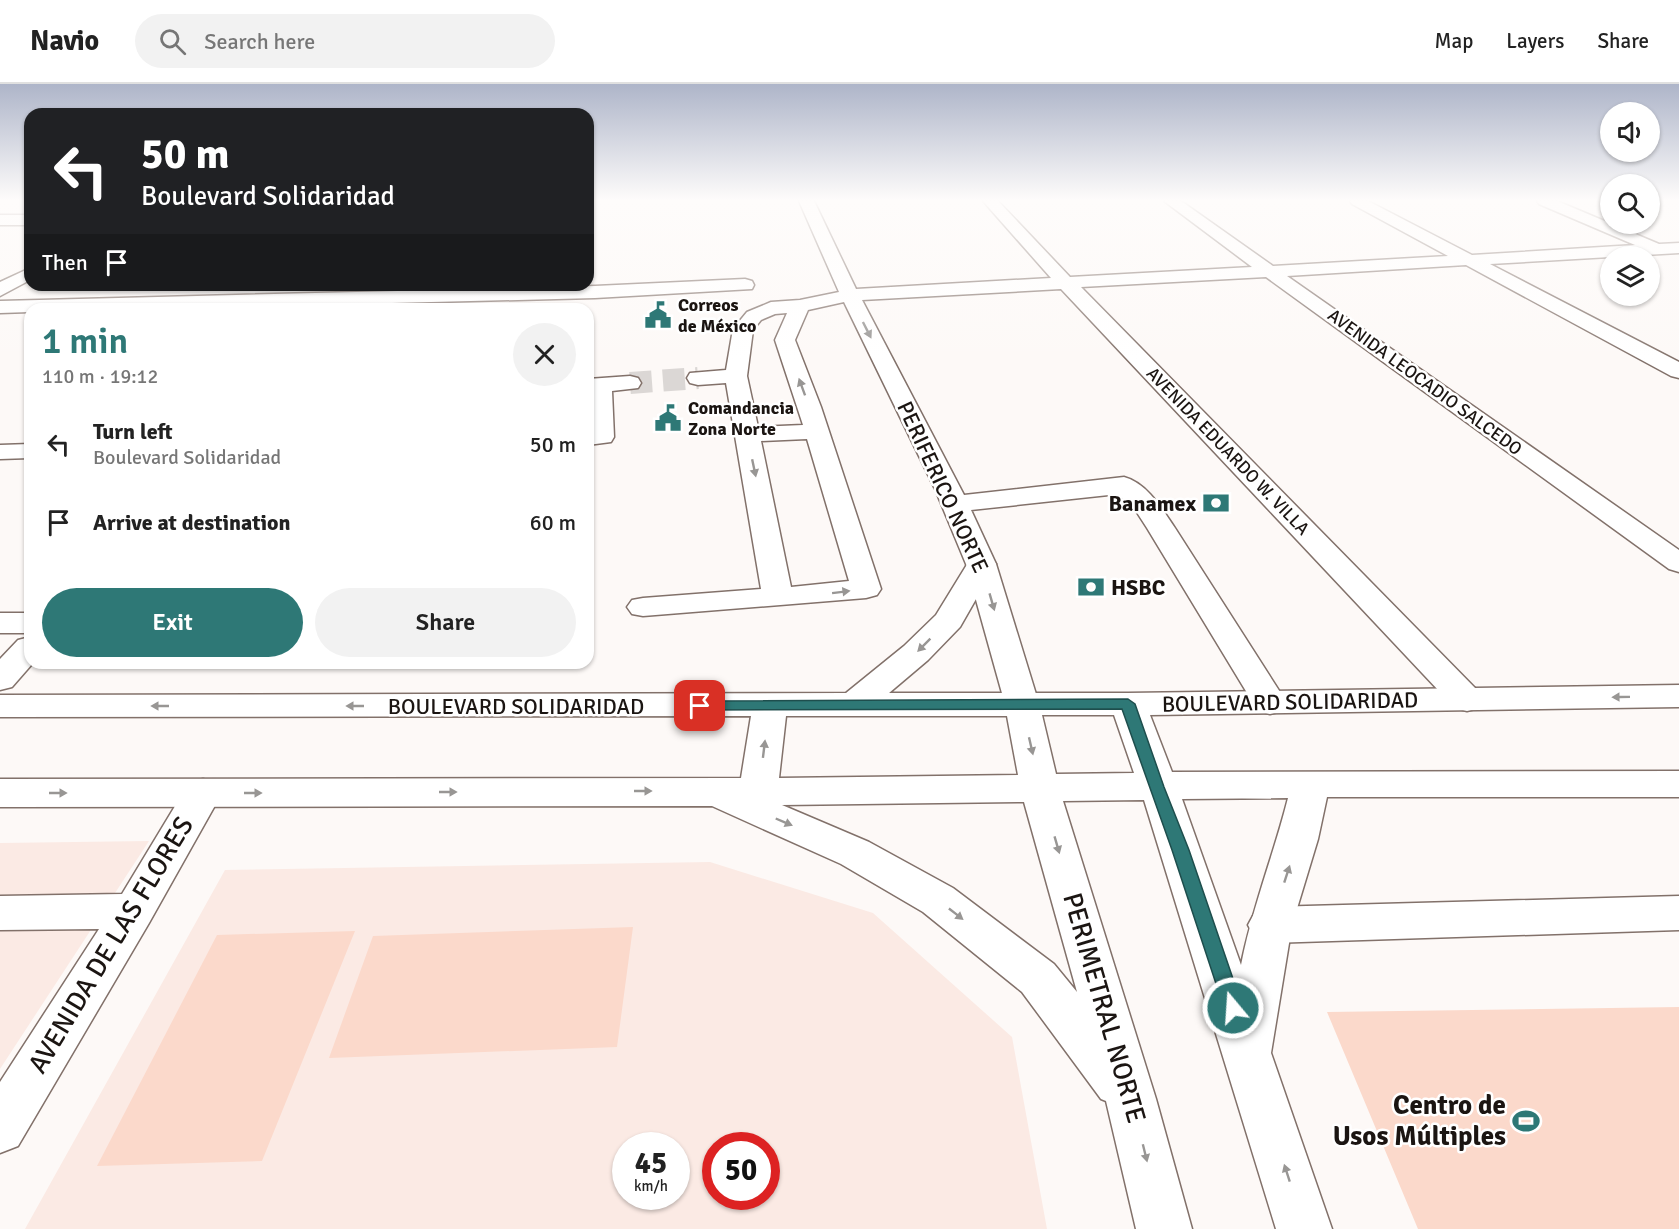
<!DOCTYPE html>
<html lang="en">
<head>
<meta charset="utf-8">
<style>
  body { margin:0; font-family:Signika,sans-serif; background:#f2f2f2; color:#222; height:100vh; display:flex; flex-direction:column; font-size:22px; white-space:nowrap }
  * { box-sizing:border-box; margin:0 }
  p { font-size:20px; color:#767676 }
  .icon { flex:none; width:33px; height:33px; fill:none; stroke:currentColor; stroke-width:2; stroke-linecap:round; stroke-linejoin:round }
  .map { position:relative; flex:1; overflow:hidden }
  .panel { position:absolute; left:24px; top:219px; width:570px; height:366px; display:flex; flex-direction:column; background:#fff; border-radius:18px; box-shadow:0 2px 4px #0004 }
  .panel>* { flex:none }
  .hud { position:absolute; left:24px; top:24px; width:570px; height:183px; border-radius:18px; box-shadow:0 2px 4px #0004; background:#202124; color:#fff; overflow:hidden }
  .fabs { position:absolute; left:1600px; top:18px; display:grid; gap:12px }
  .fabs a { display:grid; place-items:center; width:60px; height:60px; border-radius:50%; background:#fff; box-shadow:0 2px 4px #0004; font-size:30px }
  .speed { position:absolute; left:612px; top:1048px; display:flex; gap:12px; font-size:30px; font-weight:700; text-align:center }
  .speed>* { display:grid; place-content:center; width:78px; height:78px; border-radius:50%; background:#fff; box-shadow:0 2px 4px #0004; line-height:1 }
  .speed small { font-size:15px; font-weight:400 }
  .speed .limit { border:9px solid #d22; background:#fff; color:#111 }
  .pin { position:absolute; display:grid; place-items:center; width:51px; height:51px; color:#fff; margin:-26px; border-radius:12px; box-shadow:0 3px 9px #0006 }
  .me { position:absolute; width:66px; margin:-33px; rotate:342deg; stroke-linejoin:round; filter:drop-shadow(0 0 4px #0008) }
  .turn { display:flex; align-items:center; gap:21px; height:126px; padding:0 18px; font-size:27px }
  .turn .icon { width:78px; height:78px; stroke-width:2.5 }
  .turn b { display:block; font-size:42px; line-height:51px }
  .then { display:flex; align-items:center; height:57px; padding:0 18px; background:#0003; gap:12px; font-size:22px }
  .round { display:grid; place-items:center; flex:none; width:63px; height:63px; border-radius:32px; background:#f2f2f2 }
  .headline { display:flex; align-items:center; justify-content:space-between; height:102px; padding:0 18px }
  h1 { font-size:36px; font-weight:600; line-height:45px; color:#2e7876 }
  .cta { display:flex; gap:12px; margin-top:auto; padding:12px 18px }
  .cta a { flex:1; height:69px; border-radius:36px; background:#2e7876; color:#fff; font-size:24px; font-weight:600; line-height:69px; text-align:center }
  .cta a+a { background:#f2f2f2; color:#222 }
  ul { padding:0; list-style:none }
  li { display:flex; align-items:center; gap:18px; height:78px; padding:0 18px }
  li div { flex:1 }
  li b { display:block; font-size:22px }
  li em { font-style:normal }
  header { display:flex; align-items:center; gap:36px; box-sizing:border-box; height:84px; padding:0 30px; background:#fff; border-bottom:2px solid #e0e0e0 }
  header strong { font-size:28px }
  nav { display:flex; gap:33px; margin-inline-start:auto; font-size:21px }
  .search { width:420px; height:54px; background:#f2f2f2; display:flex; align-items:center; gap:15px; box-sizing:border-box; padding:0 21px; border-radius:33px; color:#767676; font-size:22px }
  .map>svg:first-child { display:block }
  .built { fill:#fbeae4; fill-rule:evenodd }
  .green { fill:#fbd9cb }
  .lines { fill:none; stroke-linecap:round; stroke-linejoin:round }
  .minor-tunnel { stroke:#dbd7d5; stroke-width:22; stroke-dasharray:22 11; stroke-linecap:butt }
  .minor-casing { stroke:#82716a; stroke-width:3 }
  .major-casing { stroke:#82716a; stroke-width:3 }
  .minor { fill:#fff; fill-rule:evenodd }
  .major { fill:#fff; fill-rule:evenodd }
  .oneway { fill:#989694 }
  .route { fill:#2e7876; stroke:#1e4e4d; stroke-width:1.5 }
  .labels { text-anchor:middle; dominant-baseline:central; stroke-width:5; stroke-linejoin:round; paint-order:stroke }
  .far-poi-label { font-size:18px; font-weight:bold; fill:#1b1512; stroke:#fff; text-anchor:start }
  .far-street-label { font-size:18px; fill:#1b1512; stroke:#fff }
  .street-label { font-size:22px; fill:#1b1512; stroke:#fff }
  .poi-label { font-size:22px; font-weight:bold; fill:#1b1512; stroke:#fff; text-anchor:end }
  .near-street-label { font-size:27px; fill:#1b1512; stroke:#fff }
  .near-poi-label { font-size:27px; font-weight:bold; fill:#1b1512; stroke:#fff; text-anchor:end }
</style>
</head>
<body>
<header>
<strong>Navio</strong>
<div class="search"><svg class="icon" aria-label="search" viewBox="0 0 24 24"><circle cx="10" cy="10" r="6"/><path d="M15 15l6 6"/></svg>Search here</div>
<nav><a>Map</a><a>Layers</a><a>Share</a></nav>
</header>
<div class="map">
<svg width="1679" height="1145" viewBox="0 0 1679 1145">
  <rect width="100%" height="100%" fill="#fdf9f7"/>
  <path class="built" d="M 149,757 L 0,985 L 0,759 Z
    M 710,778 L 873,829 L 1012,953 L 1047,1145 L 25,1145 L 225,786 ZM 626,1062 L 676,1062 L 676,1113 L 626,1113 ZM 716,1062 L 766,1062 L 766,1113 L 716,1113 Z"/>
  <path class="green" d="M 633,843 L 617,963 L 329,974 L 373,852 Z
    M 355,847 L 262,1077 L 97,1082 L 217,851 Z
    M 1679,923 L 1679,1145 L 1418,1145 L 1327,928 Z"/>
  <g class="lines">
    <path class="minor-tunnel" d="M 630,299 L 698,294"/>
    <defs>
      <path id="minor" d="M 799,117 L 814,117 L 856,205 L 1051,194 L 983,117 L 998,117 L 1070,193 L 1252,183 L 1164,117 L 1181,117 L 1273,182 L 1448,172 L 1352,120 L 1350,117 L 1368,117 L 1472,171 L 1635,161 L 1539,120 L 1537,117 L 1557,117 L 1659,160 L 1679,159 L 1679,169 L 1490,180 L 1679,278 L 1679,294 L 1671,292 L 1466,181 L 1287,192 L 1679,466 L 1679,488 L 1669,485 L 1266,193 L 1081,203 L 1479,608 L 1484,616 L 1479,624 L 1467,627 L 1455,624 L 1061,205 L 862,216 L 964,411 L 1124,393 C 1147,399 1162,425 1175,444 L 1287,619 L 1282,627 L 1270,630 L 1258,627 L 1147,444 L 1136,427 L 1118,410 L 971,426 L 996,480 L 1039,620 L 1034,628 L 1022,631 L 1010,628 L 1005,620 L 966,480 L 935,405 L 844,218 L 808,226 L 795,256 L 821,323 L 881,505 L 877,511 L 866,514 L 643,532 L 632,530 L 627,523 L 632,516 L 643,514 L 761,505 L 726,299 L 698,301 L 690,299 L 687,294 L 690,289 L 726,286 L 733,245 L 747,228 L 771,218 L 800,216 L 839,208 ZM 787,229 L 775,256 L 803,341 L 758,343 L 747,292 L 753,246 L 761,236 L 775,230 ZM 807,355 L 849,497 L 791,503 L 761,357 Z
        M 0,131 L 30,131 L 30,141 L 0,141 Z
        M 30,184 L 30,196 L 0,212 L 0,198 Z
        M 745,195 L 752,197 L 754,201 L 752,205 L 595,214 L 148,225 L 30,225 L 30,228 L 0,229 L 0,217 L 595,202 Z
        M 630,292 L 638,294 L 641,299 L 638,304 L 612,307 L 614,353 L 611,358 L 588,361 L 590,309 L 588,309 L 588,295 Z
        M 30,360 L 30,374 L 0,375 L 0,361 Z
        M 0,529 L 30,529 L 30,549 L 0,549 Z
        M 30,553 L 30,579 L 33,579 L 12,603 L 0,606 L 0,575 L 18,556 Z
        M 203,695 L 217,699 L 222,709 L 149,839 L 18,1062 L 0,1069 L 0,998 L 99,845 L 0,846 L 0,812 L 122,810 L 189,699 Z
        M 1679,812 L 1679,846 L 1270,859 L 1255,854 L 1248,841 L 1255,828 L 1270,823 Z"/>
      <path id="major" d="M 981,471 L 991,474 L 996,480 L 960,543 L 928,576 L 889,609 L 1128,609 L 1679,601 L 1679,623 L 1150,631 L 1172,688 L 1679,687 L 1679,713 L 1327,713 L 1318,755 L 1292,841 L 1271,969 L 1332,1145 L 1276,1145 L 1144,716 L 1063,717 L 1156,1015 L 1192,1145 L 1136,1145 L 1106,1017 L 1101,1015 L 1022,908 L 923,828 L 841,780 L 712,722 L 0,723 L 0,695 L 741,694 L 751,632 L 0,633 L 0,611 L 846,609 L 904,562 L 936,531 L 971,474 ZM 1042,631 L 1114,631 L 1134,689 L 1056,690 ZM 786,632 L 1007,632 L 1018,691 L 779,694 ZM 1288,714 C 1274,770 1252,824 1241,881 L 1182,715 ZM 1024,718 L 1077,908 L 1054,880 L 953,804 L 869,758 L 782,721 Z"/>
    </defs>
    <use href="#minor" class="minor-casing"/>
    <use href="#major" class="major-casing"/>
    <use href="#minor" class="minor"/>
    <use href="#major" class="major"/>
  </g>
  <defs><path id="oneway-solid" d="M-6-.8H1V-3.2L6.5 0L1 3.2V.8H-6Z" transform="scale(1.5)"/></defs>
  <g class="oneway">
    <use href="#oneway-solid" transform="translate(867 246) rotate(63)"/>
    <use href="#oneway-solid" transform="translate(802 303) rotate(-110)"/>
    <use href="#oneway-solid" transform="translate(754 384) rotate(78)"/>
    <use href="#oneway-solid" transform="translate(841 508) rotate(-7)"/>
    <use href="#oneway-solid" transform="translate(992 518) rotate(74)"/>
    <use href="#oneway-solid" transform="translate(924 561) rotate(135)"/>
    <use href="#oneway-solid" transform="translate(1621 613) rotate(179)"/>
    <use href="#oneway-solid" transform="translate(160 622) rotate(180)"/>
    <use href="#oneway-solid" transform="translate(355 622) rotate(180)"/>
    <use href="#oneway-solid" transform="translate(1031 662) rotate(77)"/>
    <use href="#oneway-solid" transform="translate(764 665) rotate(-83)"/>
    <use href="#oneway-solid" transform="translate(643 707)"/>
    <use href="#oneway-solid" transform="translate(448 708)"/>
    <use href="#oneway-solid" transform="translate(58 709)"/>
    <use href="#oneway-solid" transform="translate(253 709)"/>
    <use href="#oneway-solid" transform="translate(784 738) rotate(23)"/>
    <use href="#oneway-solid" transform="translate(1057 761) rotate(74)"/>
    <use href="#oneway-solid" transform="translate(1287 790) rotate(-72)"/>
    <use href="#oneway-solid" transform="translate(956 830) rotate(38)"/>
    <use href="#oneway-solid" transform="translate(1145 1069) rotate(76)"/>
    <use href="#oneway-solid" transform="translate(1287 1089) rotate(-108)"/>
  </g>
  <linearGradient id="sky" x2="0" y2="1"><stop stop-color="#aeb5c9"/><stop offset="0.42" stop-color="#fefcfb"/><stop offset="1" stop-color="#fefcfb" stop-opacity="0"/></linearGradient>
  <rect width="1679" height="277" fill="url(#sky)"/>
  <path class="route" d="M 1128,615 L 1135,620 L 1164,703 L 1189,766 L 1243,924 L 1240,930 L 1233,933 L 1226,930 L 1224,924 L 1172,766 L 1122,625 L 700,626 L 693,622 L 700,617 Z"/>
  <defs>
    <symbol id="civic-bare" viewBox="-9 -9 18 18"><path d="M-.6-6.5H3V-4.5H.6V-3L4-1V1h2V6H-6V1h2V-1L-.6-3ZM-1.2 2.5V6h2.4V2.5Z" fill="#2e7876" stroke="#fff" stroke-width="2.5" paint-order="stroke"/></symbol>
    <symbol id="bank-bare" viewBox="-9 -9 18 18"><path d="M-6-4H6V4H-6ZM0-2.3a2.3 2.3 0 1 0 0 4.6a2.3 2.3 0 1 0 0-4.6Z" fill="#2e7876" stroke="#fff" stroke-width="2.5" paint-order="stroke"/></symbol>
    <symbol id="stadium-bare" viewBox="-9 -9 18 18"><path d="M0-5a6.5 5 0 1 0 0 10a6.5 5 0 1 0 0-10ZM-3.5-1.8h7v3.6h-7Z" fill="#2e7876" stroke="#fff" stroke-width="2.5" paint-order="stroke"/></symbol>
  </defs>
  <g fill-rule="evenodd">
    <use href="#civic-bare" x="639" y="212" width="38" height="38"/>
    <use href="#civic-bare" x="649" y="315" width="38" height="38"/>
    <use href="#bank-bare" x="1197" y="400" width="38" height="38"/>
    <use href="#bank-bare" x="1072" y="484" width="38" height="38"/>
    <use href="#stadium-bare" x="1507" y="1018" width="38" height="38"/>
  </g>
  <g class="labels">
    <g class="far-poi-label">
      <text x="678" y="221">Correos<tspan x="678" dy="21">de México</tspan></text>
      <text x="688" y="324">Comandancia<tspan x="688" dy="21">Zona Norte</tspan></text>
    </g>
    <g class="far-street-label">
      <text transform="translate(1425 298) rotate(36)">AVENIDA LEOCADIO SALCEDO</text>
      <text transform="translate(1228 367) rotate(46)">AVENIDA EDUARDO W. VILLA</text>
    </g>
    <g class="street-label">
      <text transform="translate(943 403) rotate(65)">PERIFERICO NORTE</text>
      <text transform="translate(1290 618) rotate(-1)">BOULEVARD SOLIDARIDAD</text>
      <text x="516" y="622">BOULEVARD SOLIDARIDAD</text>
    </g>
    <g class="poi-label">
      <text x="1196" y="419">Banamex</text>
      <text x="1111" y="503" text-anchor="start">HSBC</text>
    </g>
    <g class="near-street-label">
      <text transform="translate(111 861) rotate(-59)">AVENIDA DE LAS FLORES</text>
      <text transform="translate(1104 924) rotate(74)">PERIMETRAL NORTE</text>
    </g>
    <g class="near-poi-label">
      <text x="1506" y="1021">Centro de<tspan x="1506" dy="31">Usos Múltiples</tspan></text>
    </g>
  </g>
</svg>
<div class="fabs">
<a><svg class="icon" aria-label="sound" viewBox="0 0 24 24"><path d="M4 9h4l5-4v14l-5-4H4zM17 9q2 3 0 6"/></svg></a>
<a><svg class="icon" aria-label="search" viewBox="0 0 24 24"><circle cx="10" cy="10" r="6"/><path d="M15 15l6 6"/></svg></a>
<a><svg class="icon" aria-label="layers" viewBox="0 0 24 24"><path d="M12 4l9 5-9 5-9-5zM3 14l9 5 9-5"/></svg></a>
</div>
<div class="speed"><div>45<small>km/h</small></div><div class="limit">50</div></div>
<div class="pin" style="left:700px;top:622px;background:#d93025"><svg class="icon" aria-label="arrive" viewBox="0 0 24 24"><path d="M6 21V4h12l-3 4 3 4H6"/></svg></div>
<svg class="me" style="left:1233px;top:924px" viewBox="-20 -20 40 40"><circle r="17" fill="#2e7876" stroke="#fff" stroke-width="3"/><path d="M0-11L8 9 0 5-8 9z" fill="#fff"/></svg>
<div class="hud">
<div class="turn"><svg class="icon" aria-label="left" viewBox="0 0 24 24"><path d="M17 20v-9H6M10 6l-5 5 5 5"/></svg><div><b>50 m</b>Boulevard Solidaridad</div></div>
<div class="then">Then<svg class="icon" aria-label="arrive" viewBox="0 0 24 24"><path d="M6 21V4h12l-3 4 3 4H6"/></svg></div>
</div>
<section class="panel">
<div class="headline"><div><h1>1 min</h1><p>110 m · 19:12</p></div><a class="round"><svg class="icon" aria-label="close" viewBox="0 0 24 24"><path d="M6 6l12 12M18 6L6 18"/></svg></a></div>
<ul>
<li><svg class="icon" aria-label="left" viewBox="0 0 24 24"><path d="M17 20v-9H6M10 6l-5 5 5 5"/></svg><div><b>Turn left</b><p>Boulevard Solidaridad</p></div><em>50 m</em></li>
<li><svg class="icon" aria-label="arrive" viewBox="0 0 24 24"><path d="M6 21V4h12l-3 4 3 4H6"/></svg><div><b>Arrive at destination</b></div><em>60 m</em></li>
</ul>
<div class="cta"><a>Exit</a><a>Share</a></div>
</section>
</div>
</body>
</html>
